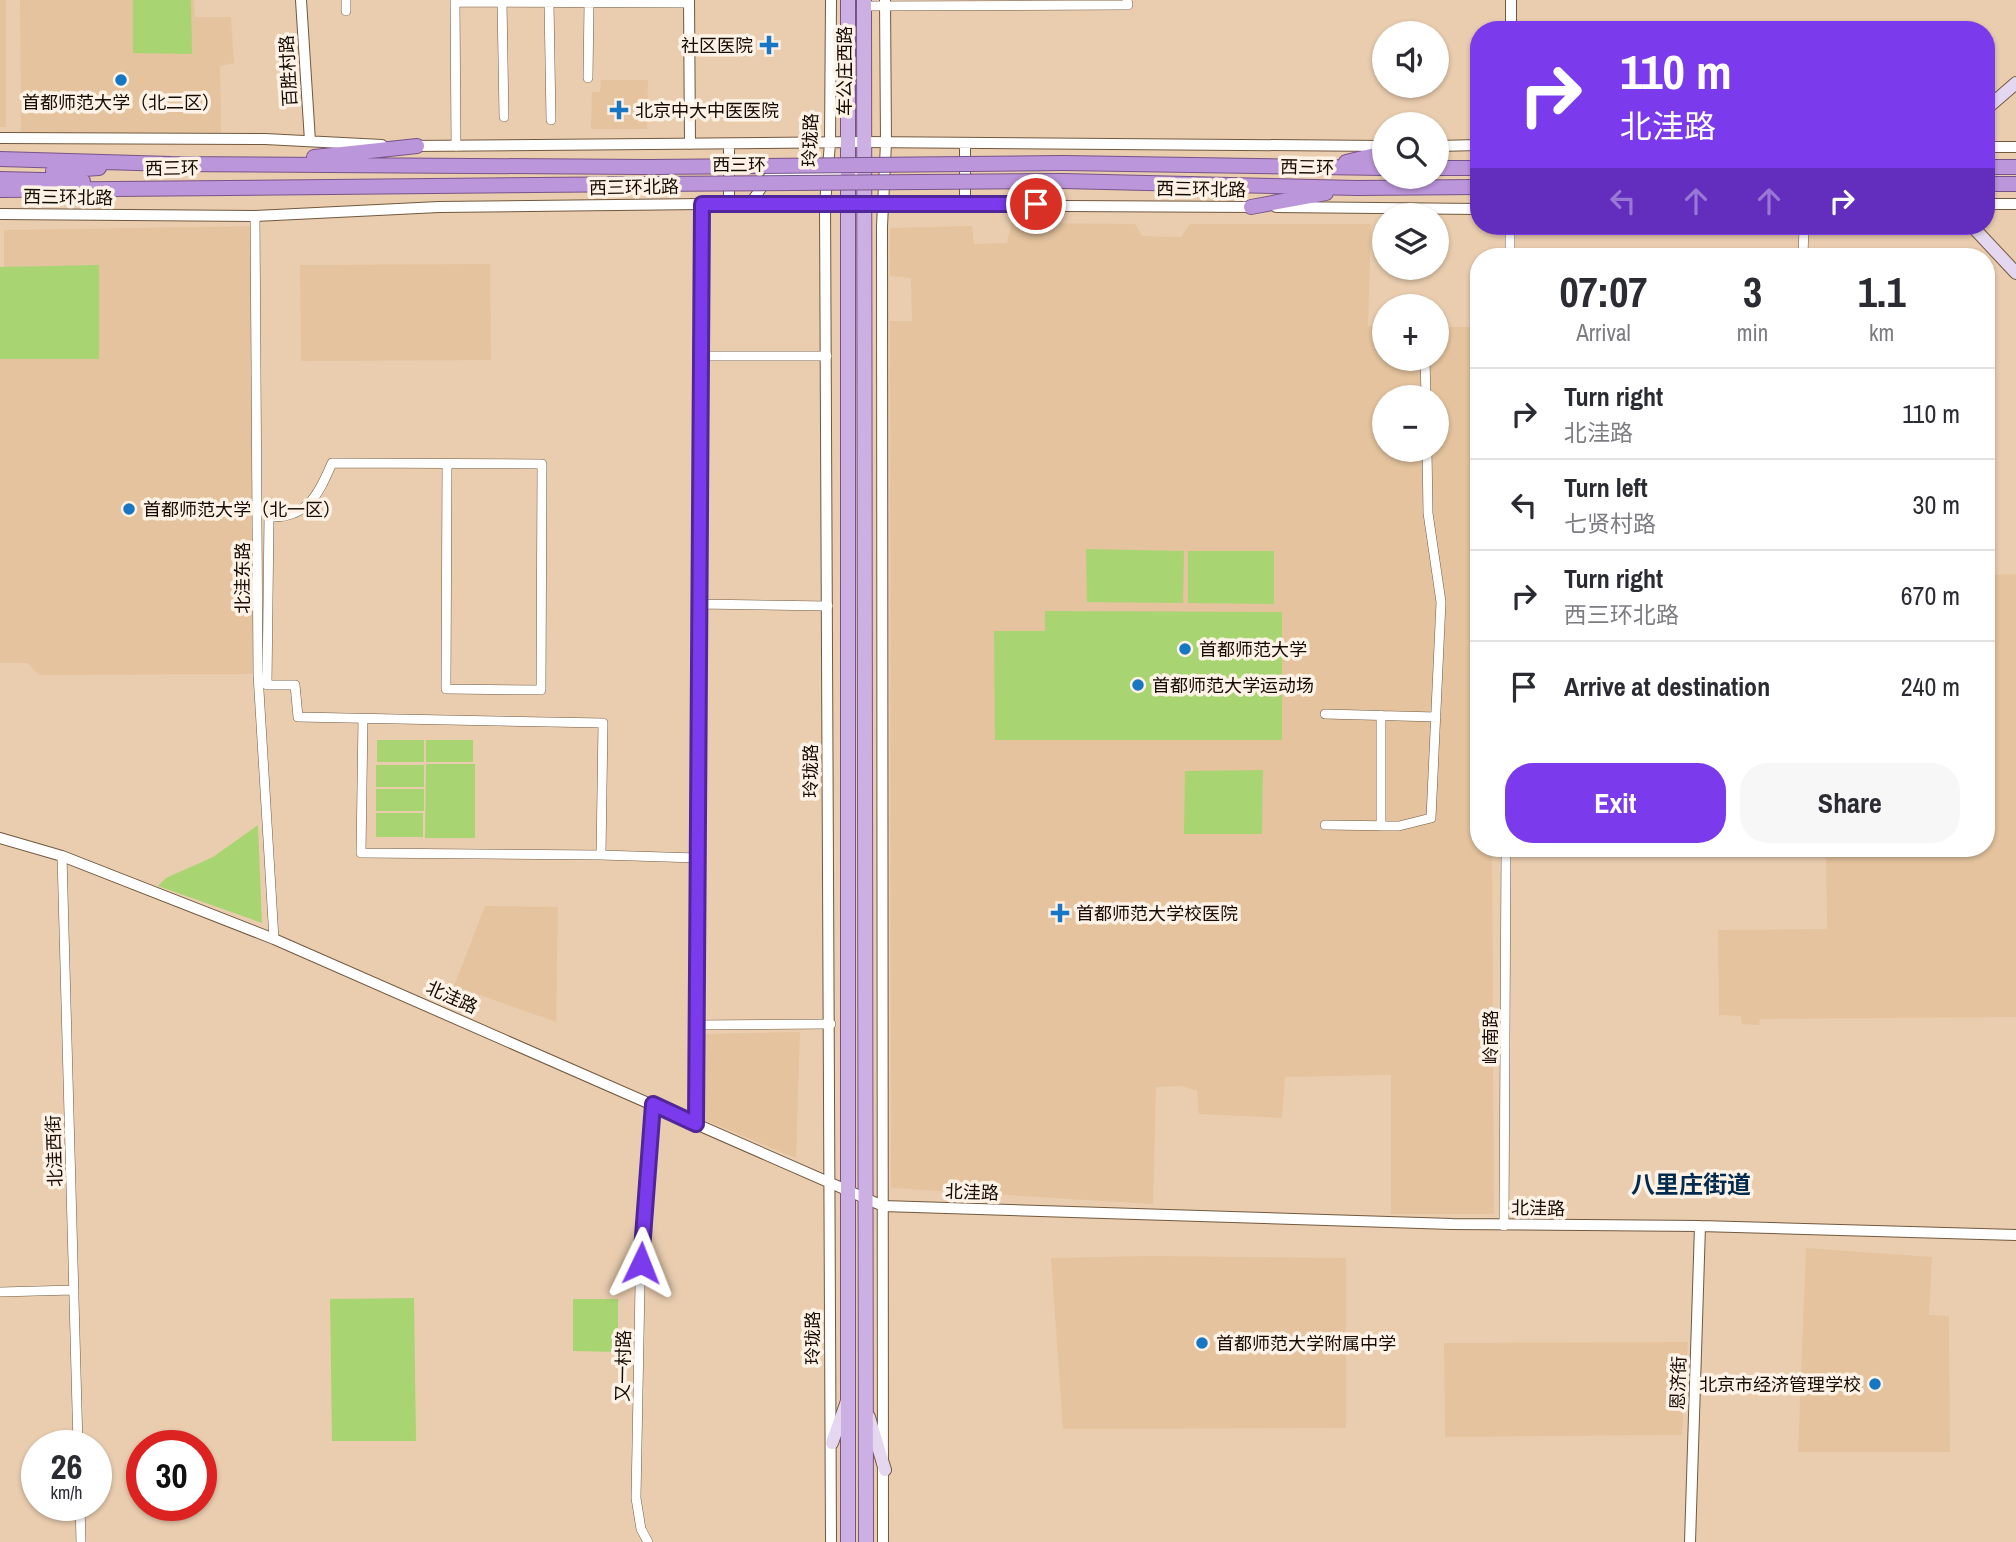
<!DOCTYPE html>
<html lang="en">
<head>
<meta charset="utf-8">
<style>
  body { margin:0; font-family:"Archivo Narrow","Noto Sans SC",sans-serif; background:#f7f7f7; color:#2b2b33; height:100vh; display:flex; flex-direction:column; font-size:26px; white-space:nowrap }
  * { box-sizing:border-box; margin:0 }
  p { font-size:23px; color:#7c7c81 }
  .icon { flex:none; width:38px; height:38px; fill:none; stroke:currentColor; stroke-width:2; stroke-linecap:round; stroke-linejoin:round }
  .map { position:relative; flex:1; overflow:hidden }
  .side { position:absolute; left:1470px; top:248px; width:525px; height:609px; display:flex; flex-direction:column; background:#fff; border-radius:28px; box-shadow:0 2px 5px #0004 }
  .side>* { flex:none }
  .guide { position:absolute; left:1470px; top:21px; width:525px; height:214px; border-radius:28px; box-shadow:0 2px 5px #0004; background:#7c3aed; color:#fff; overflow:hidden }
  .controls { position:absolute; left:1372px; top:21px; display:grid; gap:14px }
  .controls a { display:grid; place-items:center; width:77px; height:77px; border-radius:50%; background:#fff; box-shadow:0 2px 5px #0004; font-size:35px }
  .speed { position:absolute; left:21px; top:1430px; display:flex; gap:14px; font-size:35px; font-weight:700; text-align:center }
  .speed>* { display:grid; place-content:center; width:91px; height:91px; border-radius:50%; background:#fff; box-shadow:0 2px 5px #0004; line-height:1 }
  .speed small { font-size:18px; font-weight:400 }
  .speed .limit { border:10px solid #d22; background:#fff; color:#111 }
  .pin { position:absolute; display:grid; place-items:center; width:60px; height:60px; color:#fff; margin:-30px; border:4px solid #fff; border-radius:50%; box-shadow:0 2px 7px #0007 }
  .me { position:absolute; width:77px; margin:-38px; rotate:2deg; stroke-linejoin:round; filter:drop-shadow(0 0 5px #0008) }
  .turn { display:flex; align-items:center; gap:24px; height:147px; padding:0 35px; font-size:32px }
  .turn .icon { width:91px; height:91px; stroke-width:2.5 }
  .turn b { display:block; font-size:49px; line-height:60px }
  .lanes { display:flex; align-items:center; height:66px; padding:0 35px; background:#0003; justify-content:center; gap:35px; direction:ltr }
  .lanes .off { opacity:.35 }
  .eta { display:flex; justify-content:space-evenly; align-items:center; height:119px; text-align:center }
  .eta b { font-size:42px; font-weight:700; line-height:49px }
  .action { display:flex; gap:14px; margin-top:auto; padding:14px 35px }
  .action a { flex:1; height:80px; border-radius:28px; background:#7c3aed; color:#fff; font-size:28px; font-weight:700; line-height:80px; text-align:center }
  .action a+a { background:#f7f7f7; color:#2b2b33 }
  ul { padding:0; list-style:none }
  li { display:flex; align-items:center; gap:21px; height:91px; padding:0 35px; border-top:2px solid #e1e1e2 }
  li div { flex:1 }
  li b { display:block; font-size:26px }
  li em { font-style:normal }
  .map>svg:first-child { display:block }
  .built { fill:#e4c39e; fill-rule:evenodd }
  .green { fill:#a8d572 }
  .lines { fill:none; stroke-linecap:round; stroke-linejoin:round }
  .minor-casing { stroke:#72593e; stroke-width:10 }
  .tertiary-casing { stroke:#72593e; stroke-width:12 }
  .secondary-casing { stroke:#72593e; stroke-width:14 }
  .primary-casing { stroke:#775488; stroke-width:16 }
  .trunk-casing { stroke:#775488; stroke-width:16 }
  .minor { stroke:#fff; stroke-width:9 }
  .tertiary { stroke:#fff; stroke-width:10 }
  .secondary { stroke:#e6d7f1; stroke-width:12 }
  .primary { stroke:#cdb0e3; stroke-width:14 }
  .trunk { stroke:#bc96da; stroke-width:14 }
  .trunk-bridge-casing { stroke:#775488; stroke-width:16; stroke-linecap:butt }
  .trunk-bridge { stroke:#bc96da; stroke-width:14 }
  .route-casing { stroke:#51269a; stroke-width:18 }
  .route { stroke:#7c3aed; stroke-width:12 }
  .poi-dot { fill:#1877c3; stroke:#fdf2e5; stroke-width:2.5 }
  .labels { text-anchor:middle; dominant-baseline:central; stroke-width:7; stroke-linejoin:round; paint-order:stroke }
  .poi-label { font-size:18px; fill:#160c03; stroke:#fdf2e5; text-anchor:start }
  .street-label { font-size:18px; fill:#160c03; stroke:#fdf2e5 }
  .district-label { font-size:24px; font-weight:bold; fill:#002b4f; stroke:#fdf2e5 }
</style>
</head>
<body>
<div class="map">
<svg width="2016" height="1542" viewBox="0 0 2016 1542">
  <rect width="100%" height="100%" fill="#eacdaf"/>
  <path class="built" d="M 0,0 L 6,0 L 6,127 L 0,127 Z
    M 20,0 L 194,0 L 195,17 L 231,17 L 234,63 L 220,66 L 221,136 L 21,138 Z
    M 601,80 L 648,80 L 647,129 L 591,129 L 592,92 L 600,92 Z
    M 1012,223 L 1135,224 L 1142,236 L 1181,237 L 1190,224 L 1371,224 L 1368,326 L 1384,327 L 1384,359 L 1437,359 L 1437,327 L 1479,327 L 1479,849 L 1492,849 L 1494,1214 L 1391,1214 L 1391,1075 L 1285,1077 L 1282,1118 L 1199,1114 L 1197,1091 L 1182,1086 L 1156,1087 L 1153,1204 L 891,1188 L 890,321 L 912,321 L 911,278 L 890,276 L 890,228 L 972,226 L 974,244 L 1007,243 ZM 1384,397 L 1437,397 L 1437,450 L 1384,450 Z
    M 255,226 L 258,674 L 39,675 L 28,663 L 0,663 L 0,268 L 4,268 L 4,230 Z
    M 490,264 L 491,360 L 301,361 L 300,265 Z
    M 2016,574 L 2016,1017 L 1760,1019 L 1759,1025 L 1742,1024 L 1741,1016 L 1719,1015 L 1718,930 L 1827,929 L 1826,849 L 1986,849 L 1986,575 Z
    M 485,906 L 558,907 L 556,1022 L 454,986 Z
    M 800,1032 L 796,1158 L 702,1119 L 701,1034 Z
    M 1806,1248 L 1932,1257 L 1929,1315 L 1949,1316 L 1950,1452 L 1798,1452 Z
    M 1151,1256 L 1346,1258 L 1346,1428 L 1063,1429 L 1051,1258 Z
    M 1688,1342 L 1682,1435 L 1445,1437 L 1444,1343 Z"/>
  <path class="green" d="M 133,0 L 191,0 L 192,54 L 133,53 Z
    M 99,265 L 99,359 L 0,359 L 0,267 Z
    M 1086,549 L 1184,551 L 1183,603 L 1087,602 Z
    M 1188,551 L 1274,551 L 1274,604 L 1188,603 Z
    M 1045,611 L 1282,612 L 1282,740 L 995,740 L 994,631 L 1045,631 Z
    M 377,740 L 424,740 L 424,762 L 377,762 Z
    M 426,740 L 473,740 L 473,762 L 426,762 Z
    M 426,764 L 475,764 L 475,838 L 425,838 Z
    M 376,765 L 424,765 L 424,787 L 376,787 Z
    M 1263,770 L 1262,834 L 1184,834 L 1185,771 Z
    M 376,789 L 424,789 L 424,811 L 376,811 Z
    M 376,813 L 423,813 L 423,837 L 376,837 Z
    M 258,825 L 262,923 L 158,886 L 166,878 L 213,857 Z
    M 414,1298 L 416,1441 L 332,1441 L 330,1299 Z
    M 573,1299 L 618,1299 L 618,1352 L 573,1351 Z"/>
  <g class="lines">
    <defs>
      <path id="minor" d="M 346,0 L 346,11
        M 455,0 L 456,146
        M 455,2 L 689,3
        M 502,2 L 504,117
        M 549,2 L 551,120
        M 864,6 L 1128,5 L 1127,0
        M 588,78 L 589,3
        M 255,216 L 258,674 L 274,939
        M 1510,226 L 1510,257
        M 1803,257 L 1804,226
        M 701,356 L 827,356
        M 1425,359 L 1426,397
        M 699,604 L 828,606
        M 1325,714 L 1436,717
        M 1381,715 L 1381,826
        M 363,719 L 361,853 L 601,855 L 603,723 L 298,717 L 295,685 L 267,685 L 269,517 C 307,518 318,496 332,463 L 542,464 L 541,690 L 446,689 L 447,464
        M 1325,825 L 1399,826 L 1431,818 L 1441,602 L 1428,513 L 1427,450
        M 601,855 L 697,858
        M 62,856 L 78,1446
        M 695,1025 L 831,1024
        M 696,1123 L 702,204
        M 1504,1226 L 1506,849
        M 0,1292 L 74,1290
        M 80,1505 L 81,1542
        M 648,1542 L 641,1529 L 636,1498 L 640,1285 L 652,1104"/>
      <path id="tertiary" d="M 301,0 L 310,141
        M 689,0 L 690,144
        M 831,0 L 830,143 L 825,204 L 831,1542
        M 1511,0 L 1511,30
        M 0,138 L 265,139 L 382,145
        M 965,143 L 965,203
        M 729,144 L 729,204
        M 412,146 L 863,142 L 1384,146
        M 1437,146 L 1479,145
        M 1986,147 L 2016,147
        M 750,204 L 771,174 L 854,172
        M 1986,204 L 2016,204
        M 1276,207 L 1479,209
        M 0,214 L 255,216 L 439,207 L 702,204 L 1257,207
        M 0,838 L 62,856 L 274,939 L 883,1206 L 1452,1224 L 1700,1226 L 2016,1235
        M 883,1542 L 882,226 L 886,143 L 885,0
        M 1690,1542 L 1700,1226"/>
      <path id="secondary" d="M 1986,109 L 2016,83
        M 1972,226 L 2016,273
        M 869,1417 L 885,1470
        M 832,1443 L 847,1401"/>
      <path id="primary" d="M 848,0 L 848,1542
        M 864,0 L 866,1542"/>
      <path id="trunk" d="M 314,157 L 417,146
        M 0,159 L 171,164 L 648,167
        M 1346,162 L 1384,153
        M 1063,163 L 1384,168
        M 1986,167 L 2016,167
        M 1437,168 L 1479,168
        M 53,171 L 99,168
        M 0,179 L 83,181
        M 1063,181 L 1357,188 L 1479,187
        M 1986,184 L 2016,184
        M 0,190 L 648,184
        M 1251,207 L 1326,193"/>
    </defs>
    <use href="#minor" class="minor-casing"/>
    <use href="#tertiary" class="tertiary-casing"/>
    <use href="#secondary" class="secondary-casing"/>
    <use href="#primary" class="primary-casing"/>
    <use href="#trunk" class="trunk-casing"/>
    <use href="#minor" class="minor"/>
    <use href="#tertiary" class="tertiary"/>
    <use href="#secondary" class="secondary"/>
    <use href="#primary" class="primary"/>
    <use href="#trunk" class="trunk"/>
    <defs>
      <path id="trunk-bridge" d="M 648,167 L 1063,163
        M 648,184 L 1063,181"/>
    </defs>
    <use href="#trunk-bridge" class="trunk-bridge-casing"/>
    <use href="#trunk-bridge" class="trunk-bridge"/>
  </g>
  <g class="lines">
    <defs>
      <path id="route" d="M 641,1263 L 653,1104 L 696,1124 L 702,204 L 1036,204"/>
    </defs>
    <use href="#route" class="route-casing"/>
    <use href="#route" class="route"/>
  </g>
  <g class="poi-dot">
    <path d="M765.5 34.5h7v7h7v7h-7v7h-7v-7h-7v-7h7z"/>
    <circle cx="121" cy="80" r="7"/>
    <path d="M615.5 99.5h7v7h7v7h-7v7h-7v-7h-7v-7h7z"/>
    <circle cx="129" cy="509" r="7"/>
    <circle cx="1185" cy="649" r="7"/>
    <circle cx="1138" cy="685" r="7"/>
    <path d="M1056.5 902.5h7v7h7v7h-7v7h-7v-7h-7v-7h7z"/>
    <circle cx="1202" cy="1343" r="7"/>
    <circle cx="1875" cy="1384" r="7"/>
  </g>
  <g class="labels">
    <g class="poi-label">
      <text x="753" y="45" text-anchor="end">社区医院</text>
      <text x="121" y="102" text-anchor="middle">首都师范大学（北二区）</text>
      <text x="635" y="110">北京中大中医医院</text>
      <text x="143" y="509">首都师范大学（北一区）</text>
      <text x="1199" y="649">首都师范大学</text>
      <text x="1152" y="685">首都师范大学运动场</text>
      <text x="1076" y="913">首都师范大学校医院</text>
      <text x="1216" y="1343">首都师范大学附属中学</text>
      <text x="1861" y="1384" text-anchor="end">北京市经济管理学校</text>
    </g>
    <g class="street-label">
      <text transform="translate(288 71) rotate(-93)">百胜村路</text>
      <text transform="translate(844 71) rotate(-90)">车公庄西路</text>
      <text transform="translate(810 140) rotate(-88)">玲珑路</text>
      <text x="739" y="164">西三环</text>
      <text transform="translate(1307 167) rotate(1)">西三环</text>
      <text transform="translate(172 168) rotate(-1)">西三环</text>
      <text transform="translate(634 187) rotate(-1)">西三环北路</text>
      <text transform="translate(1201 189) rotate(1)">西三环北路</text>
      <text transform="translate(68 197) rotate(1)">西三环北路</text>
      <text transform="translate(242 578) rotate(-90)">北洼东路</text>
      <text transform="translate(810 771) rotate(-90)">玲珑路</text>
      <text transform="translate(452 997) rotate(24)">北洼路</text>
      <text transform="translate(1490 1037) rotate(-90)">岭南路</text>
      <text transform="translate(54 1151) rotate(-92)">北洼西街</text>
      <text transform="translate(972 1192) rotate(2)">北洼路</text>
      <text transform="translate(1538 1208) rotate(1)">北洼路</text>
      <text transform="translate(812 1338) rotate(-90)">玲珑路</text>
      <text transform="translate(623 1366) rotate(-89)">又一村路</text>
      <text transform="translate(1678 1383) rotate(-88)">恩济街</text>
    </g>
    <g class="district-label">
      <text x="1691" y="1184">八里庄街道</text>
    </g>
  </g>
</svg>
<div class="controls">
<a><svg class="icon" aria-label="sound" viewBox="0 0 24 24"><path d="M4 9h4l5-4v14l-5-4H4zM17 9q2 3 0 6"/></svg></a>
<a><svg class="icon" aria-label="search" viewBox="0 0 24 24"><circle cx="10" cy="10" r="6"/><path d="M15 15l6 6"/></svg></a>
<a><svg class="icon" aria-label="layers" viewBox="0 0 24 24"><path d="M12 4l9 5-9 5-9-5zM3 14l9 5 9-5"/></svg></a>
<a>+</a>
<a>−</a>
</div>
<div class="speed"><div>26<small>km/h</small></div><div class="limit">30</div></div>
<div class="pin" style="left:1036px;top:204px;background:#d93025"><svg class="icon" aria-label="arrive" viewBox="0 0 24 24"><path d="M6 21V4h12l-3 4 3 4H6"/></svg></div>
<svg class="me" style="left:641px;top:1263px" viewBox="-20 -20 40 40"><path d="M0-17L14 15 0 8-14 15z" fill="#7c3aed" stroke="#fff" stroke-width="4"/></svg>
<div class="guide">
<div class="turn"><svg class="icon" aria-label="right" viewBox="0 0 24 24"><path d="M7 20v-9h11M14 6l5 5-5 5"/></svg><div><b>110 m</b>北洼路</div></div>
<div class="lanes"><svg class="icon off" aria-label="left" viewBox="0 0 24 24"><path d="M17 20v-9H6M10 6l-5 5 5 5"/></svg><svg class="icon off" aria-label="ahead" viewBox="0 0 24 24"><path d="M12 20V5M6 11l6-6 6 6"/></svg><svg class="icon off" aria-label="ahead" viewBox="0 0 24 24"><path d="M12 20V5M6 11l6-6 6 6"/></svg><svg class="icon" aria-label="right" viewBox="0 0 24 24"><path d="M7 20v-9h11M14 6l5 5-5 5"/></svg></div>
</div>
<section class="side">
<div class="eta">
<div><b>07:07</b><p>Arrival</p></div>
<div><b>3</b><p>min</p></div>
<div><b>1.1</b><p>km</p></div>
</div>
<ul>
<li><svg class="icon" aria-label="right" viewBox="0 0 24 24"><path d="M7 20v-9h11M14 6l5 5-5 5"/></svg><div><b>Turn right</b><p>北洼路</p></div><em>110 m</em></li>
<li><svg class="icon" aria-label="left" viewBox="0 0 24 24"><path d="M17 20v-9H6M10 6l-5 5 5 5"/></svg><div><b>Turn left</b><p>七贤村路</p></div><em>30 m</em></li>
<li><svg class="icon" aria-label="right" viewBox="0 0 24 24"><path d="M7 20v-9h11M14 6l5 5-5 5"/></svg><div><b>Turn right</b><p>西三环北路</p></div><em>670 m</em></li>
<li><svg class="icon" aria-label="arrive" viewBox="0 0 24 24"><path d="M6 21V4h12l-3 4 3 4H6"/></svg><div><b>Arrive at destination</b></div><em>240 m</em></li>
</ul>
<div class="action"><a>Exit</a><a>Share</a></div>
</section>
</div>
</body>
</html>
